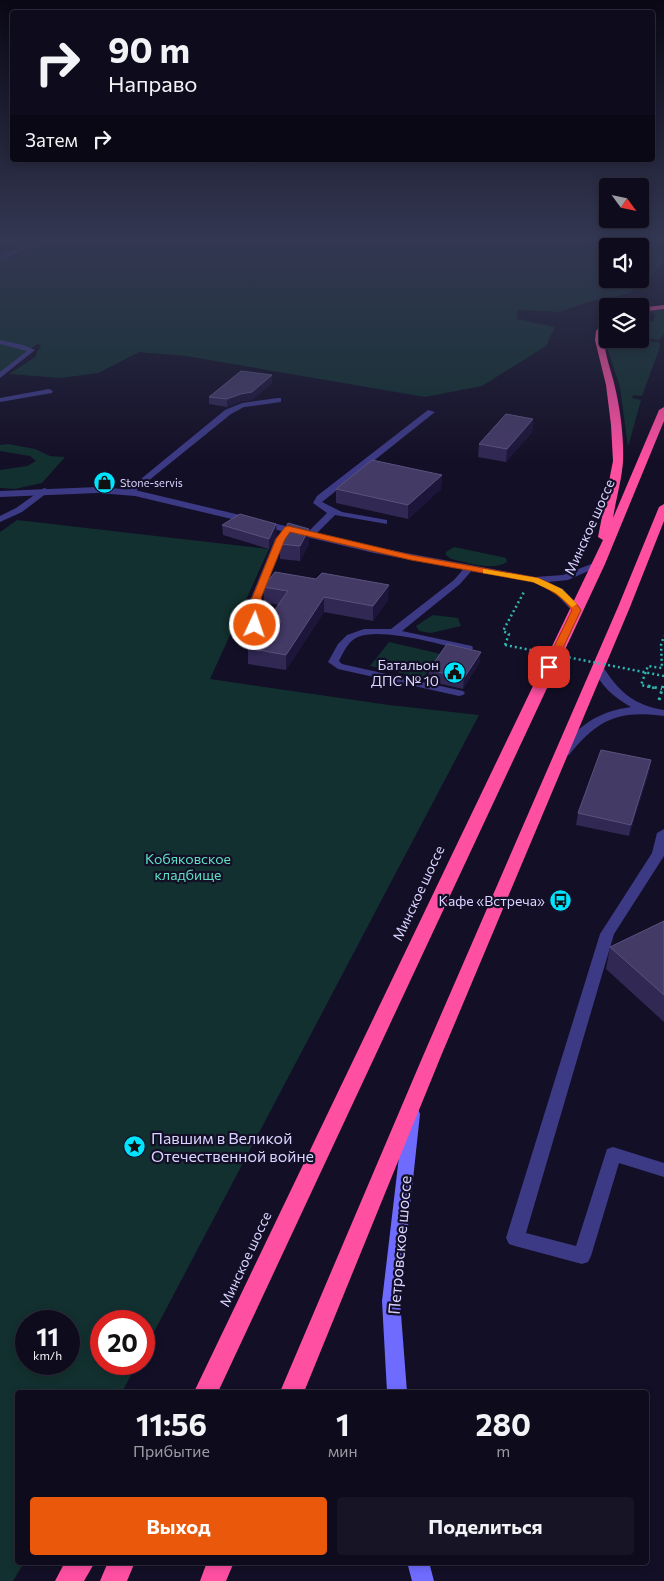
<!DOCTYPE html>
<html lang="ru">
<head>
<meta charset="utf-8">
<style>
  body { margin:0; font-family:Commissioner,sans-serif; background:#171425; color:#f1f3f6; height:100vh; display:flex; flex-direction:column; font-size:19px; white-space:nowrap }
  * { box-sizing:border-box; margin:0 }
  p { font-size:16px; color:#9b9ba3 }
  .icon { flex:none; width:28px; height:28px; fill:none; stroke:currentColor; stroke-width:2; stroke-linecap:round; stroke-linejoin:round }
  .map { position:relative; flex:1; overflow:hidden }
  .details { position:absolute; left:15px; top:1390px; width:634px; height:175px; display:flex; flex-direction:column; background:#0e0b1c; border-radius:5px; box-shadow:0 2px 8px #0003,0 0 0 1px #2e2b3b }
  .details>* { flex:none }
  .hud { position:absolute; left:10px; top:10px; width:645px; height:152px; border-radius:5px; box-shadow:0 2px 8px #0003,0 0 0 1px #2e2b3b; background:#0e0b1c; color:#f1f3f6; overflow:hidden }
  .needle { width:32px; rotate:123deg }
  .buttons { position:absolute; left:599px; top:178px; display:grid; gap:10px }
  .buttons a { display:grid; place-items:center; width:50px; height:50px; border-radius:5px; background:#0e0b1c; box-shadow:0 2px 8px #0003,0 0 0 1px #2e2b3b; font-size:25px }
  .speed { position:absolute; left:15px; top:1310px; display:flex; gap:10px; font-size:25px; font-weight:700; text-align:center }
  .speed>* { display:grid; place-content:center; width:65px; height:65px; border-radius:50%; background:#0e0b1c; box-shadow:0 2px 8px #0003,0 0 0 1px #2e2b3b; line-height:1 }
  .speed small { font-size:12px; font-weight:400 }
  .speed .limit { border:8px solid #d22; background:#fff; color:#111 }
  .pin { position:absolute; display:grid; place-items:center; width:42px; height:42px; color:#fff; margin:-21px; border-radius:10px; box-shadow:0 2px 8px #0006 }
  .me { position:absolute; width:55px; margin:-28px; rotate:3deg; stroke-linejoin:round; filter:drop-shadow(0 0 4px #0008) }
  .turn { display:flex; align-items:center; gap:18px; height:105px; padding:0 15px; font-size:22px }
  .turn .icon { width:65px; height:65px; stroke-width:2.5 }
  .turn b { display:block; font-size:35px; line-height:42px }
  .then { display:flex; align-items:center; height:48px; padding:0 15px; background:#0003; gap:10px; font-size:19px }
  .eta { display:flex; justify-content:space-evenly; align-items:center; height:85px; text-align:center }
  .eta b { font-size:30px; font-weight:700; line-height:35px }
  .button { display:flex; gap:10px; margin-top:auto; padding:10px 15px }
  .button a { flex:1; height:58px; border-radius:5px; background:#ea580c; color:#fff; font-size:20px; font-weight:700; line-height:58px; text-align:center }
  .button a+a { background:#171425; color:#f1f3f6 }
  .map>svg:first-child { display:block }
  .green { fill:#12302f; fill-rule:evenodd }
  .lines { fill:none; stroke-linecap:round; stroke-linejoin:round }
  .path-far1 { stroke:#2fb8b0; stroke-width:2.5; stroke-dasharray:2 3; stroke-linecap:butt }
  .path { stroke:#2fb8b0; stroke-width:3; stroke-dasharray:2.5 4; stroke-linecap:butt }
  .lane { fill:#3d3a85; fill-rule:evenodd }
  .street { fill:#3d3a85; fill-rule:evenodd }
  .secondary { fill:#6f6bff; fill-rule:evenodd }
  .highway { fill:#ff4fa3; fill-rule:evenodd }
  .path-bridge { stroke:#2fb8b0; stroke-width:2.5; stroke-dasharray:2 3; stroke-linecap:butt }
  .wall { fill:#312854 }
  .shaded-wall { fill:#1d163a }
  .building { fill:#433a66; stroke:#5a527e }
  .route { fill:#ea580c; stroke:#983908 }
  .slow { fill:#f59e0b }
  .labels { text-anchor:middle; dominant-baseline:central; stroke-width:4.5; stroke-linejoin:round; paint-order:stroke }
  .far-poi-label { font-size:11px; fill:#d9d4ff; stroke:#130f26; text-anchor:start }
  .street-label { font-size:14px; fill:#d9d4ff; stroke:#130f26 }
  .poi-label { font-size:14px; fill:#d9d4ff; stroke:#130f26; text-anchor:end }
  .park-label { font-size:14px; fill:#5fe0c0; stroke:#130f26 }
  .near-poi-label { font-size:16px; fill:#d9d4ff; stroke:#130f26; text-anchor:start }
  .near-street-label { font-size:16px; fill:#d9d4ff; stroke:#130f26 }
</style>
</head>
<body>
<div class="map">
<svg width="664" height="1581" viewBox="0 0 664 1581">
  <rect width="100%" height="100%" fill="#130f26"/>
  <path class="green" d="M 0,240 L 664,240 L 664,262 L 645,283 L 627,294 L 587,302 L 560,312 L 518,310 L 517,319 L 555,327 L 546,346 L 482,386 L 425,397 L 186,356 L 139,352 L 98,373 L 61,378 L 9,374 L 35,357 L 41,345 L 37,344 L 0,373 ZM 608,246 L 640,246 L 640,279 L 608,279 Z
    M 664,309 L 664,334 L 659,340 L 640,338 L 640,320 L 653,321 L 655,316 L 651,311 Z
    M 607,332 L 608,339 L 659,342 L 660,347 L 642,396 L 633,395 L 632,398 L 641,400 L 628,447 L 620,387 L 606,344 Z
    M 8,444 L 35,449 L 50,456 L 65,457 L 42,483 L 15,489 L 0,488 L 0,470 L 27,466 L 36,461 L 30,456 L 0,451 L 0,445 Z
    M 17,520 L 269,549 L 210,679 L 389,705 L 479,715 L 144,1351 L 144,1321 L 101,1321 L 101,1364 L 137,1364 L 122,1392 L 18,1392 L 18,1562 L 24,1563 L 13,1581 L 0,1581 L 0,532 ZM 26,1321 L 69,1321 L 69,1364 L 26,1364 Z
    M 454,547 L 502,557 L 506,558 L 507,562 C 492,572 467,562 451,559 L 446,555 L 446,552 Z
    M 433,615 L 458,618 L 461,626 L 431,633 L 419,631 L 416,626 Z
    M 389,642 L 441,654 L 423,678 L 370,666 Z"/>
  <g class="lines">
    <path class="path-far1" d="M 505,645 L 509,634 L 503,631 L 525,590
      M 654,688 L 641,685 L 648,666 L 662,668 L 661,645 L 664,636
      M 663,688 L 664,684"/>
    <path class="path" d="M 648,686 L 662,689
      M 659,700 L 663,686"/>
    <path class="lane" d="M 0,340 L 23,345 L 35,350 L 0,378 L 0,372 L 27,351 L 0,344 Z
      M 49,389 L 53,391 L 52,393 L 0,402 L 0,398 Z
      M 278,398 L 281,398 L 281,402 L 244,407 L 231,414 L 132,494 L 125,492 L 225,410 L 242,403 Z
      M 428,410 L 435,412 L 322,502 L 342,512 L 387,520 L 387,524 L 335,515 L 313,537 L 307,537 L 307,533 L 327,513 L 313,503 L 317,496 Z
      M 44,488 L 47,489 L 47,493 L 22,512 L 0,522 L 0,516 L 16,508 Z
      M 288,526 L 293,529 L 284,540 L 261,598 L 263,609 L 260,625 L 259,627 L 251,627 L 250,625 L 253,609 L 251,598 L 275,539 L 285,527 Z
      M 469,565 L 474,568 L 460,584 L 402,631 L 472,646 L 473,648 L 472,650 L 468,651 C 442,645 382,627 358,637 C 348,641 343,653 339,661 L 342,664 L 463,691 L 465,693 L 463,695 L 459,696 L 338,669 L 328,662 L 338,644 L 347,635 L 364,629 L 391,629 L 454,580 L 466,566 Z
      M 598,664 L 602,665 C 618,691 633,705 664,710 L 664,716 C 619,710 598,719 569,755 L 561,755 L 559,752 C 577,726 599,711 631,707 C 614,697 600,686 593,667 Z
      M 664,829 L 664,856 L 614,934 L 526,1233 L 576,1246 L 607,1149 L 613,1147 L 664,1163 L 664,1177 L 619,1163 L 591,1256 L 588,1262 L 582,1264 L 515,1246 L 509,1244 L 506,1238 L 600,934 L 652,853 L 657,833 Z"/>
    <path class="street" d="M 40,240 L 49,240 L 0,260 L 0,256 Z
      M 98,487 L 135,490 L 374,547 L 535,577 L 563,575 L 599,561 L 604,564 L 568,580 L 548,582 L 563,589 L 581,608 L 581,612 L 573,612 L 555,593 L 536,583 L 374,553 L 135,496 L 98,493 L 0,497 L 0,491 Z"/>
    <path class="secondary" d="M 412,1107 L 418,1109 L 420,1114 L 400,1301 L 407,1392 L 387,1392 L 382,1301 L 404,1114 L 406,1109 Z
      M 407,1562 L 429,1562 L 434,1581 L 412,1581 Z"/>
    <path class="highway" d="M 664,305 L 664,309 L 640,312 L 640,308 Z
      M 605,320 L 608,320 L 608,327 C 598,338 611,369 614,383 C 620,407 624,436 623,461 C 622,479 616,499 613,518 L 659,410 L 664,407 L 664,421 L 605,564 L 218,1392 L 194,1392 L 603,540 L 598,537 L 613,461 L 611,425 L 606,385 L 595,340 L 596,331 Z
      M 664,504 L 664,521 L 630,607 L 441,1056 L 304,1392 L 280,1392 L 423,1056 L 618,607 L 659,507 Z
      M 65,1562 L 95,1562 L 84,1581 L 55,1581 Z
      M 108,1562 L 135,1562 L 127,1581 L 100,1581 Z
      M 207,1562 L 234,1562 L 226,1581 L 200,1581 Z"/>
    <path class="path-bridge" d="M 505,645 L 664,676"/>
  </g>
  <path class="wall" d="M 272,375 L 272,383 L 252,400 L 241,401 L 227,407 L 209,404 L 209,397 Z
    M 533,419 L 532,432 L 506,462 L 478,457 L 479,444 Z
    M 442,475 L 441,489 L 408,519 L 336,503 L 336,489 Z
    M 222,525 L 277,534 L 269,549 L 223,535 Z
    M 281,538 L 309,544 L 300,561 L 280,559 L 280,544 L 281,543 Z
    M 263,587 L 388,600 L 373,621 L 324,612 L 286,670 L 248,664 L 248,648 L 279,605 L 264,602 Z
    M 480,662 L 463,689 L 428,681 L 429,670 Z
    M 651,760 L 649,772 L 629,836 L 576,825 L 578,813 Z
    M 664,921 L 664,1022 L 606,969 L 610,947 Z"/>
  <path class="shaded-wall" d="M 272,375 L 272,383 L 252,400 L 241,401 L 227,407 L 227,399 Z
    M 533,419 L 532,432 L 506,462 L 507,449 Z
    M 442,475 L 441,489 L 408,519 L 408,505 Z
    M 276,524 L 277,534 L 269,549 L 269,539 Z
    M 309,529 L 309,544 L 300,561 L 300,546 Z
    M 389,585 L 388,600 L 373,621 L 373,606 Z
    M 324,597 L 324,612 L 286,670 L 286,655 Z
    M 481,652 L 480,662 L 463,689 L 464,678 Z
    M 651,760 L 649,772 L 629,836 L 631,825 Z"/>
  <path class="building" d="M 241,371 L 272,375 L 252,392 L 241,394 L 227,399 L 209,397 Z
    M 506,414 L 533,419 L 507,449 L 479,444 Z
    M 372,460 L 442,475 L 408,505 L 336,489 Z
    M 240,514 L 276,524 L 269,539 L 222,525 Z
    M 288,523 L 309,529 L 300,546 L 280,544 L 283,539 L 281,538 Z
    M 275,572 L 316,579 L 322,573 L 389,585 L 373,606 L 324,597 L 286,655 L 248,648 L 288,591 L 263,587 Z
    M 447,644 L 481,652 L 464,678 L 429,670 Z
    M 601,750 L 651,760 L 631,825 L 578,813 Z
    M 664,921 L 664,995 L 610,947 Z"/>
  <linearGradient id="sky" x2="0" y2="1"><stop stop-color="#0a0815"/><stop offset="0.52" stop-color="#333752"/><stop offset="1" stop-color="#333752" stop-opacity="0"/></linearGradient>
  <rect width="664" height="462" fill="url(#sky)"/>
  <path class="route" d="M 288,526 L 411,555 L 538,578 C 557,586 570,594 581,610 L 554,667 L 553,669 L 546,669 L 544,667 L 572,610 C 562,596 549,589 533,582 L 411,560 L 290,532 L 285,539 L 261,598 L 262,609 L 260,625 L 259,627 L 252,627 L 252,598 L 276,539 L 285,527 Z"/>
  <path class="slow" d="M 483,569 L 538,578 L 562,589 L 577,604 L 572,607 L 556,593 L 533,582 L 483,573 Z"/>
  <defs>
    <symbol id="shop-disc" viewBox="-11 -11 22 22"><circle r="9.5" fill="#00e5ff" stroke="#130f26"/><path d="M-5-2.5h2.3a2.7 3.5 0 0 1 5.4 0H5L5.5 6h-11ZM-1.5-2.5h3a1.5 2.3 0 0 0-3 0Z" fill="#111"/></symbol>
    <symbol id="civic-disc" viewBox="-11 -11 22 22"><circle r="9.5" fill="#00e5ff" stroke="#130f26"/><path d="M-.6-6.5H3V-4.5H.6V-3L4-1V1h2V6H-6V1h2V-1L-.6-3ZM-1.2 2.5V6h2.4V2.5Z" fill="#111"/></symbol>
    <symbol id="bus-disc" viewBox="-11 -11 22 22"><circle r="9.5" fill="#00e5ff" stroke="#130f26"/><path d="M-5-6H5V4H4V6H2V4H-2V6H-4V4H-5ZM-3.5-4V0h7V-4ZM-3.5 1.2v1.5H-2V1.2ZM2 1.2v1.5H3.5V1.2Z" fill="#111"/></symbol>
    <symbol id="sight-disc" viewBox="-11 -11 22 22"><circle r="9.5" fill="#00e5ff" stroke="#130f26"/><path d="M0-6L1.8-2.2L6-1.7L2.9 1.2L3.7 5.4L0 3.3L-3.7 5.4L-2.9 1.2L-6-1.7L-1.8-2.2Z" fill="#111"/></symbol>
  </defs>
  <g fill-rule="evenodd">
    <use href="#shop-disc" x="92" y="470" width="25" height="25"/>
    <use href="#civic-disc" x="442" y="660" width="25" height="25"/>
    <use href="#bus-disc" x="548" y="888" width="25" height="25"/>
    <use href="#sight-disc" x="122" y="1134" width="25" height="25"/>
  </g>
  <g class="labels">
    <g class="far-poi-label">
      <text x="120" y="482">Stone-servis</text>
    </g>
    <g class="street-label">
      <text transform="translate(589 527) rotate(-66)">Минское шоссе</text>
      <text transform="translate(418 893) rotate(-65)">Минское шоссе</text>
      <text transform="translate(245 1259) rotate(-65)">Минское шоссе</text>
    </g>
    <g class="poi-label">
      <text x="439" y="664">Батальон<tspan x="439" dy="16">ДПС № 10</tspan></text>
      <text x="545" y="900">Кафе «Встреча»</text>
    </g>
    <g class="park-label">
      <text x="188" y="858">Кобяковское<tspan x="188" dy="16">кладбище</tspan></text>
    </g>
    <g class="near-poi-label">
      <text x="151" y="1137">Павшим в Великой<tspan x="151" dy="18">Отечественной войне</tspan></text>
    </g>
    <g class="near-street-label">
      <text transform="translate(399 1245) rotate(-85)">Петровское шоссе</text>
    </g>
  </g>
</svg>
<div class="buttons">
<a><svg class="needle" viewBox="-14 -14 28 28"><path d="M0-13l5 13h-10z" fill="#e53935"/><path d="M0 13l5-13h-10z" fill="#9b9ba3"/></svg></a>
<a><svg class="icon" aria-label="sound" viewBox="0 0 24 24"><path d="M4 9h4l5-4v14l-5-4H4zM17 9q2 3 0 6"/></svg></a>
<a><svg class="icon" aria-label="layers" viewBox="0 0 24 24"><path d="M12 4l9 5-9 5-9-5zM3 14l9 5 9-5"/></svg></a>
</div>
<div class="speed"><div>11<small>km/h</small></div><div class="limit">20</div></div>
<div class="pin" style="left:549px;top:667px;background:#d93025"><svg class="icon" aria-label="arrive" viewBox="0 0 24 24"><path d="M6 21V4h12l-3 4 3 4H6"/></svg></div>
<svg class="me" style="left:255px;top:625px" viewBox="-20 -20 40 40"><circle r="17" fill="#ea580c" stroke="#fff" stroke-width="3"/><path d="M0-11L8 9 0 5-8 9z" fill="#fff"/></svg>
<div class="hud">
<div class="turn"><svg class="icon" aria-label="right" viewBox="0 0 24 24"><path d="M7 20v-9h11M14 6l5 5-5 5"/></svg><div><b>90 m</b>Направо</div></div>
<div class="then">Затем<svg class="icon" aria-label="right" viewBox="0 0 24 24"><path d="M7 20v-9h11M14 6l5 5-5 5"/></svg></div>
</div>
<section class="details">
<div class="eta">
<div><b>11:56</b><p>Прибытие</p></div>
<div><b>1</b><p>мин</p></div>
<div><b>280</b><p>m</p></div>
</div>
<div class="button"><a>Выход</a><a>Поделиться</a></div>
</section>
</div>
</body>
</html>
